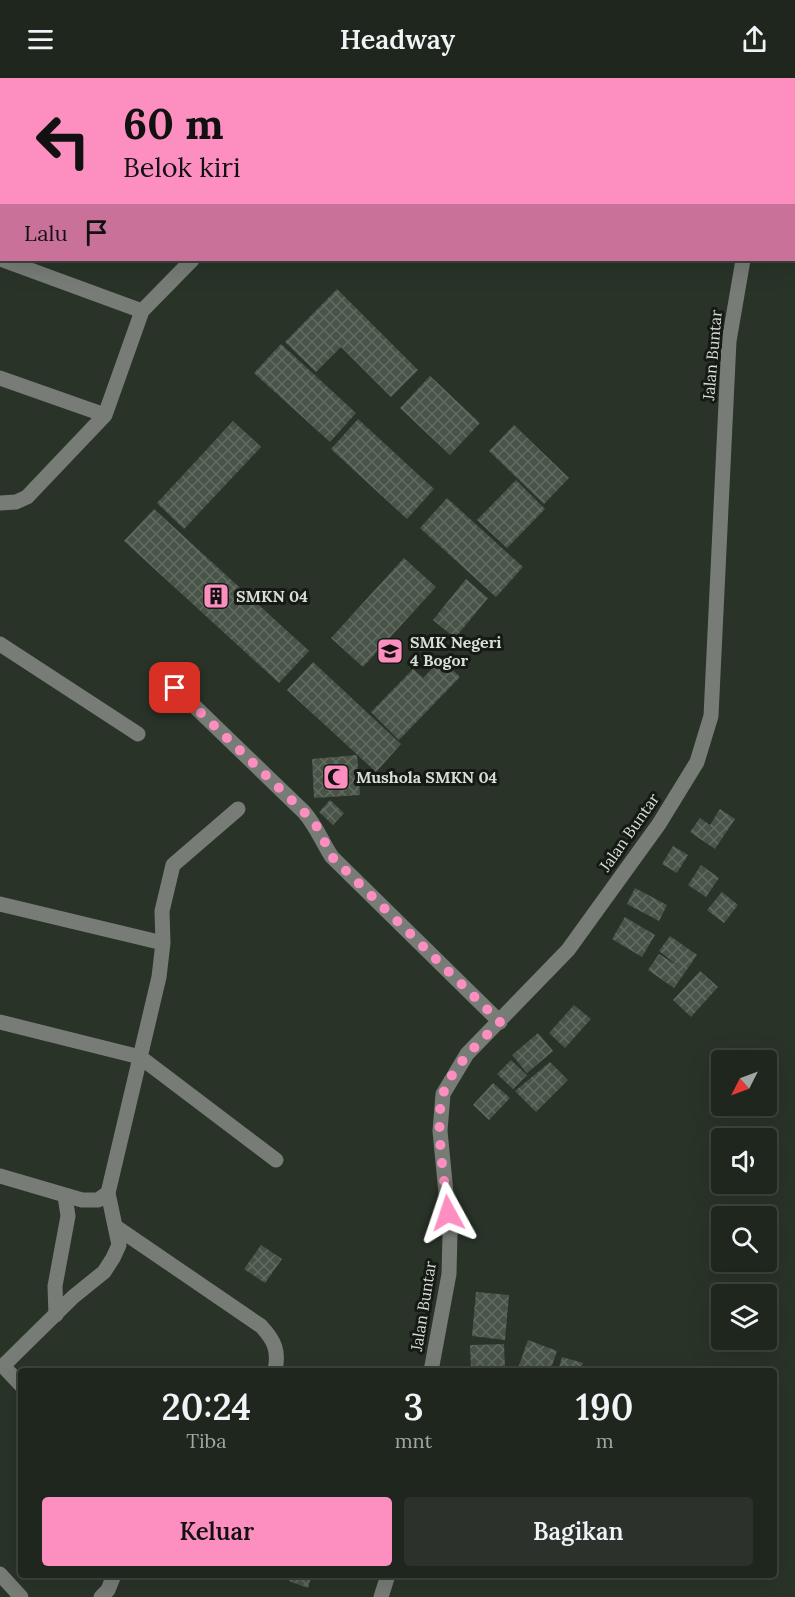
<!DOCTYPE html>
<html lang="id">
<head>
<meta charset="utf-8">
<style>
  body { margin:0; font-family:Lora,serif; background:#2c322b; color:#f1f3f6; height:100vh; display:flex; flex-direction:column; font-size:22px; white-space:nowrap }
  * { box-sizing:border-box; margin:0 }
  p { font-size:20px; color:#a1a5a4 }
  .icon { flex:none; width:33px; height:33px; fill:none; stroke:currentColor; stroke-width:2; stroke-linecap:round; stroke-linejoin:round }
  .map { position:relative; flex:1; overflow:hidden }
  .panel { position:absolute; left:18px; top:1290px; width:759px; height:210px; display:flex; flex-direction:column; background:#1f261e; border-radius:6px; box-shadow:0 6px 24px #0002,0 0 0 2px #3c433c }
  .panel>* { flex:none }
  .top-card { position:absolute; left:0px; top:0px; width:795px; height:183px; box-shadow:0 6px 24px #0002,0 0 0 2px #3c433c; background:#fd8ec0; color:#111; overflow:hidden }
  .needle { width:39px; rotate:228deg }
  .fabs { position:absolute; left:711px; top:972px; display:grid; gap:12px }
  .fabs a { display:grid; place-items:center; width:66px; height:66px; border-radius:6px; background:#1f261e; box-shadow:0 6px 24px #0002,0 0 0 2px #3c433c; font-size:30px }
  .pin { position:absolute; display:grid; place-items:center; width:51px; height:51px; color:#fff; margin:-26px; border-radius:12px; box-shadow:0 3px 9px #0006 }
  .me { position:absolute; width:66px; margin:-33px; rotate:355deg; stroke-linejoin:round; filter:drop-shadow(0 0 4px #0008) }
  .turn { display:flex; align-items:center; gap:21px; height:126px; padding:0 24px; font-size:27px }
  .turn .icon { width:78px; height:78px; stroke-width:2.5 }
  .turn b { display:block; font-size:42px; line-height:51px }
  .then { display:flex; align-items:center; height:57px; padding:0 24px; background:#0003; gap:12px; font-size:22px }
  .eta { display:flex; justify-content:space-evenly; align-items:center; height:102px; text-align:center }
  .eta b { font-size:36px; font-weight:600; line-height:42px }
  .primary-button { display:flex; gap:12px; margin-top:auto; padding:12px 24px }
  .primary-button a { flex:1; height:69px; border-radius:6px; background:#fd8ec0; color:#111; font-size:24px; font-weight:600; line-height:69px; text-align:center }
  .primary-button a+a { background:#2c322b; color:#f1f3f6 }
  header { display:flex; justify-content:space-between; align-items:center; height:78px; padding:0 24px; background:#1f261e; font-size:27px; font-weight:600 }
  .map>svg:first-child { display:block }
  .building { fill:url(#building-cross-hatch) }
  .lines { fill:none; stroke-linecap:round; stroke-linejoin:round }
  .minor { stroke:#777c76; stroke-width:15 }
  .route { stroke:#fd8ec0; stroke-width:10; stroke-dasharray:0 18 }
  .labels { text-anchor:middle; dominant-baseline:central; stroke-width:6; stroke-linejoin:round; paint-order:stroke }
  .street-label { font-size:16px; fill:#d7ded6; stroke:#151a14 }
  .poi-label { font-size:16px; font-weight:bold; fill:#d7ded6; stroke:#151a14; text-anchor:start }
</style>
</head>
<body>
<header><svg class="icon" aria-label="menu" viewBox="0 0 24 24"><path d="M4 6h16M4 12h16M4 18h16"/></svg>Headway<svg class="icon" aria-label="share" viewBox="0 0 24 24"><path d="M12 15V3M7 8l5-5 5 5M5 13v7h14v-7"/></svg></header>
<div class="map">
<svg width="795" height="1519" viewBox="0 0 795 1519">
  <defs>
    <pattern id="building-cross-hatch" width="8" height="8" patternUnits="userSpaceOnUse" patternTransform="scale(1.5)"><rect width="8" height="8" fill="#495448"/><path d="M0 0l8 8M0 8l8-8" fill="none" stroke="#626c62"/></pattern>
  </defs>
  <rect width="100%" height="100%" fill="#293328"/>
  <path class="building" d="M 337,211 L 418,292 L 391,319 L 341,269 L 316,294 L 285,264 Z
    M 281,266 L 356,335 L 330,364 L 254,295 Z
    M 430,298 L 480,345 L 450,377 L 400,330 Z
    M 358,341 L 434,411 L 407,441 L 331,371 Z
    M 233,343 L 261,369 L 184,451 L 157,425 Z
    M 514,347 L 569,400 L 544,426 L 489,373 Z
    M 516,402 L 545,431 L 507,470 L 477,442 Z
    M 447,420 L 523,489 L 496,519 L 420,450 Z
    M 154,431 L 309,573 L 279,605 L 124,463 Z
    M 404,480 L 436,509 L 363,589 L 331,560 Z
    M 466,501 L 488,520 L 455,560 L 433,542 Z
    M 441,581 L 460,599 L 399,662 L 371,634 L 413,591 L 423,600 Z
    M 313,584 L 401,666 L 376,694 L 287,612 Z
    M 357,677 L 360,717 L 314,720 L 312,681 Z
    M 330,722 L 344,735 L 333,747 L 319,734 Z
    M 720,731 L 735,741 L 715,771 L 690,754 L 700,740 L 710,747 Z
    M 673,768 L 688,777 L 677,795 L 662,786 Z
    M 701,787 L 719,800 L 706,819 L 688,807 Z
    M 635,810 L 667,827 L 659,843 L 627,826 Z
    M 722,814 L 738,827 L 724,845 L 707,832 Z
    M 625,839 L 655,857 L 642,879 L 612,861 Z
    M 670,858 L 697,877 L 674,910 L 648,892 L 659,876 L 678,888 L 659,873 Z
    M 700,893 L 718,909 L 691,939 L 673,922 Z
    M 574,927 L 591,941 L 565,970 L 549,955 Z
    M 538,955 L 553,973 L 527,995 L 512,977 Z
    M 511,982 L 527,997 L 513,1011 L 497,996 Z
    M 550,984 L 568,1002 L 536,1034 L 515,1013 Z
    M 493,1005 L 510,1020 L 489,1042 L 473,1027 Z
    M 261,1167 L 282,1181 L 265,1205 L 244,1191 Z
    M 476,1214 L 509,1217 L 505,1262 L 472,1258 Z
    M 528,1262 L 557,1273 L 550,1293 L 517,1293 Z
    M 504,1266 L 505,1290 L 471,1292 L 470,1267 Z
    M 562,1279 L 583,1285 L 580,1293 L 558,1293 Z
    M 291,1497 L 312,1497 L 308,1510 L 289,1503 Z"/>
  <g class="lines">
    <path class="minor" d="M 154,0 L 158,2
      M 353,0 L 354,2
      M 31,2 L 32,0
      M 278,2 L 279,0
      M 0,37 L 2,35
      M 0,59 L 2,59
      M 794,90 L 795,88
      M 3,182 L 142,233
      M 0,300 L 105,337
      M 0,425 L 16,424 L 27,419 L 105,337 L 142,233 L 192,182
      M 0,566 L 138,656
      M 159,594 L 304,734 C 317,749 322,764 332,779 L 500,944
      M 0,826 L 163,865
      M 0,944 L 140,979 L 276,1082
      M 0,1098 L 82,1122 L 98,1122 L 108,1115 L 159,899 L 163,865 L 162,833 L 173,787 L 238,731
      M 116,1149 L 261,1248 C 275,1263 279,1273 275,1293
      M 56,1237 L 55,1208 L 68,1138 L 65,1118
      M 431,1293 L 449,1196 L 450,1156 L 440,1053 L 443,1016 L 467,976 L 568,872 L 659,746 L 697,684 L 711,638 L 729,263 L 743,182
      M 21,1307 L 3,1288 L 73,1219 L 104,1194 L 113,1180 L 119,1167 L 108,1115
      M 0,1496 L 21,1519
      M 101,1519 L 108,1512 L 114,1497
      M 381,1519 L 388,1497"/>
  </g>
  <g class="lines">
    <path class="route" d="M 175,610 L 304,734 L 318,750 L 332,779 L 500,944 C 479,965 453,987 443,1016 C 434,1044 445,1105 448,1135"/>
  </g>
  <defs>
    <symbol id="building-square" viewBox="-11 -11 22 22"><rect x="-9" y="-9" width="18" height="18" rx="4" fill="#fd8ec0" stroke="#151a14"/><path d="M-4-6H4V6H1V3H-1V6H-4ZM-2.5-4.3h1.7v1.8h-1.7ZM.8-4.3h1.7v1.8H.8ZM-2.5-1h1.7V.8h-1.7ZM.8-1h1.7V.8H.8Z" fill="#111"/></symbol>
    <symbol id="school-square" viewBox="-11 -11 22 22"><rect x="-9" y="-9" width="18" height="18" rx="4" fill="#fd8ec0" stroke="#151a14"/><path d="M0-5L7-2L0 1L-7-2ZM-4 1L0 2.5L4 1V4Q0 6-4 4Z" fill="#111"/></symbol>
    <symbol id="mosque-square" viewBox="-11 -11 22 22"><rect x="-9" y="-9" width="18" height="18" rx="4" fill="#fd8ec0" stroke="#151a14"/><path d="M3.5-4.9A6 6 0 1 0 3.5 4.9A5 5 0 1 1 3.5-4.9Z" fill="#111"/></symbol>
  </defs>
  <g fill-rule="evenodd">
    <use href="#building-square" x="201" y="503" width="30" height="30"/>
    <use href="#school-square" x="375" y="558" width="30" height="30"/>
    <use href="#mosque-square" x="321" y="684" width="30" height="30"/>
  </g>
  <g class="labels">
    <g class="street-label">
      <text transform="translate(712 277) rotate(-85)">Jalan Buntar</text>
      <text transform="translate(629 754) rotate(-55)">Jalan Buntar</text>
      <text transform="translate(423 1228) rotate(-81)">Jalan Buntar</text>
    </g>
    <g class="poi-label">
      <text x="236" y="518">SMKN 04</text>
      <text x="410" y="564">SMK Negeri<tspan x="410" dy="18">4 Bogor</tspan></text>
      <text x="356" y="699">Mushola SMKN 04</text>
    </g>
  </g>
</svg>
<div class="fabs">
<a><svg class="needle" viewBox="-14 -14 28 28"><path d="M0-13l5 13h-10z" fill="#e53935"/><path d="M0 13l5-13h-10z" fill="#a1a5a4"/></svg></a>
<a><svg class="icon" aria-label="sound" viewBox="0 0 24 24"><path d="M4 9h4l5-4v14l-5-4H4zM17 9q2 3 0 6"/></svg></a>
<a><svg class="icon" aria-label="search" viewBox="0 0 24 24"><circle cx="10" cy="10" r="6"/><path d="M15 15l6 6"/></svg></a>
<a><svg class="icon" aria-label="layers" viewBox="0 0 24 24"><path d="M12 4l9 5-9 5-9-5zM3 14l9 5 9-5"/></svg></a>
</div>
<div class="pin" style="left:175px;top:610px;background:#d93025"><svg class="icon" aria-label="arrive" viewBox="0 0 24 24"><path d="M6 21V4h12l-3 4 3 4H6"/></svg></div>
<svg class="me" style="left:448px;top:1135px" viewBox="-20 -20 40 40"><path d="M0-17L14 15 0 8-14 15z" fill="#fd8ec0" stroke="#fff" stroke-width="4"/></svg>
<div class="top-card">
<div class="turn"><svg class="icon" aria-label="left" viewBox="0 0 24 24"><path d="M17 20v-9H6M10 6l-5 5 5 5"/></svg><div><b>60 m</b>Belok kiri</div></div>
<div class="then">Lalu<svg class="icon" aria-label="arrive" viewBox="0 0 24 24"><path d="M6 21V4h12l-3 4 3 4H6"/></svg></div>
</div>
<section class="panel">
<div class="eta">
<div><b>20:24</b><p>Tiba</p></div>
<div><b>3</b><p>mnt</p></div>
<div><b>190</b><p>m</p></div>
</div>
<div class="primary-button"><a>Keluar</a><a>Bagikan</a></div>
</section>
</div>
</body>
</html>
